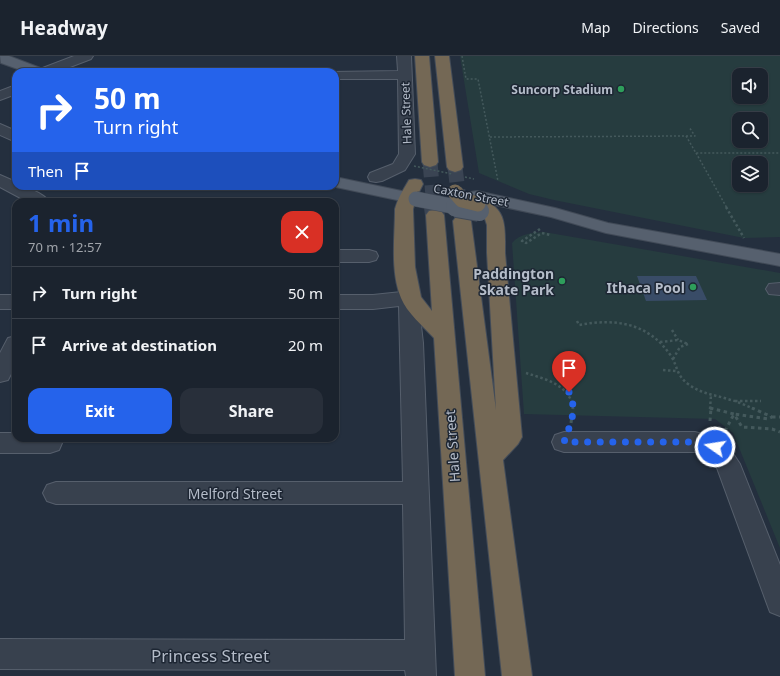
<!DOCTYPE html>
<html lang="en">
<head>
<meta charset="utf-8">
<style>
  body { margin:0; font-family:"Noto Sans",sans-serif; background:#282f3a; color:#f1f3f6; height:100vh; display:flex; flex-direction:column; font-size:15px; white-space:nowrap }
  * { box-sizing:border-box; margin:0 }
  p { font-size:13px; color:#a0a4aa }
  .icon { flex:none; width:22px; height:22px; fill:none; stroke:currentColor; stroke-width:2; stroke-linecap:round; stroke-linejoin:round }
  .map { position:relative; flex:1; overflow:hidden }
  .panel { position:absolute; left:12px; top:142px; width:327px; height:244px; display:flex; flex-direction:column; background:#1b232e; border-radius:12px; box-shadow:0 1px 3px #0004,0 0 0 1px #39404a }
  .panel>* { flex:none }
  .guide { position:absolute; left:12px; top:12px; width:327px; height:122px; border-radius:12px; box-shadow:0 1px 3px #0004,0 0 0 1px #39404a; background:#2563eb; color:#fff; overflow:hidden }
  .tools { position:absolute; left:732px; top:12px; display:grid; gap:8px }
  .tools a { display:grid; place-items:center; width:36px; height:36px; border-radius:8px; background:#1b232e; box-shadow:0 1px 3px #0004,0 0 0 1px #39404a; font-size:20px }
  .pin { position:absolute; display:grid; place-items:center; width:34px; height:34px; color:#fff; margin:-41px -17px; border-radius:50% 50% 50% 0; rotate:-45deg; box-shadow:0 0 4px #0007 }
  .pin .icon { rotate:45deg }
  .me { position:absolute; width:44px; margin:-22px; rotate:283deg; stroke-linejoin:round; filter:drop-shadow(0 0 3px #0008) }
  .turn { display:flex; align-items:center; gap:14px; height:84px; padding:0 16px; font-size:18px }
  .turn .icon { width:52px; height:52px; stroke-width:2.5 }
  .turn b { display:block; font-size:28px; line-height:34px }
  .then { display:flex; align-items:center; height:38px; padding:0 16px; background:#0003; gap:8px; font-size:15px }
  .round { display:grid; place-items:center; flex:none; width:42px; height:42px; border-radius:12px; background:#282f3a }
  .overview { display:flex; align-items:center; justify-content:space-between; height:68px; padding:0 16px }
  h1 { font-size:24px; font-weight:700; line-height:30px; color:#2563eb }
  .primary-button { display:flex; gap:8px; margin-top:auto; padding:8px 16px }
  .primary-button a { flex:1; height:46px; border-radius:12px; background:#2563eb; color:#fff; font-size:16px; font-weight:700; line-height:46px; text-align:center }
  .primary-button a+a { background:#282f3a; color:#f1f3f6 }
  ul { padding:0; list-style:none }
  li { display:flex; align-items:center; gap:12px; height:52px; padding:0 16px; border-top:1px solid #39404a }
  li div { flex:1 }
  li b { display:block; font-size:15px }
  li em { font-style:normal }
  header { display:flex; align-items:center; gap:24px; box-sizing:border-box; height:56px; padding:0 20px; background:#1b232e; border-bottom:1px solid #39404a }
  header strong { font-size:19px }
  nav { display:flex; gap:22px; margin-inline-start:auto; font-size:14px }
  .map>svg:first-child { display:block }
  .green { fill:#263c3f; fill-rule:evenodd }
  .water { fill:#394c67 }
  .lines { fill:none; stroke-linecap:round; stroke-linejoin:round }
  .highway-tunnel-far1 { stroke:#3a4453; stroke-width:15; stroke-dasharray:15 8; stroke-linecap:butt }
  .highway-tunnel { stroke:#3a4453; stroke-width:20; stroke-dasharray:20 10; stroke-linecap:butt }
  .minor-casing { stroke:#565f6c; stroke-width:2 }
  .major-casing { stroke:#414a57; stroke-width:2 }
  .highway-casing { stroke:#434c59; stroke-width:2 }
  .path-far2 { stroke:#44595c; stroke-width:1.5; stroke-dasharray:2 2; stroke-linecap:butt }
  .path-far1 { stroke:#44595c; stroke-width:2.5; stroke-dasharray:2.5 2.5; stroke-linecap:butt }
  .path { stroke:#44595c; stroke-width:3; stroke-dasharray:3.5 3.5; stroke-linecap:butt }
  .minor { fill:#38414e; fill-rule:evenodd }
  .major { fill:#56606e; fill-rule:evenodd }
  .highway { fill:#746855; fill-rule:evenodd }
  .major-bridge-far1-casing { stroke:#414a57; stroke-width:16; stroke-linecap:butt }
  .major-bridge-casing { stroke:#414a57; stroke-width:22; stroke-linecap:butt }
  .highway-bridge-casing { stroke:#434c59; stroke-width:16; stroke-linecap:butt }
  .path-bridge { stroke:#44595c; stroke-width:1.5; stroke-dasharray:2 2; stroke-linecap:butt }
  .major-bridge-far1 { stroke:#56606e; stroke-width:15 }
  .major-bridge { stroke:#56606e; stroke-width:20 }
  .highway-bridge { stroke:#746855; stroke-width:15 }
  .route { stroke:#2563eb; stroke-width:7; stroke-dasharray:0 12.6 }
  .leisure-dot { fill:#2e9e5b; stroke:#1d2633; stroke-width:1.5 }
  .labels { text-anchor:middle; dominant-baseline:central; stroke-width:3; stroke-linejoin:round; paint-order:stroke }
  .far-poi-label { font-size:12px; font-weight:bold; fill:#b4bcc9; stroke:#1d2633; text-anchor:end }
  .far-street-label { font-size:12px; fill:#b4bcc9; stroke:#1d2633 }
  .poi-label { font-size:14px; font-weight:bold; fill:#b4bcc9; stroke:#1d2633; text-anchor:end }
  .street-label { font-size:14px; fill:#b4bcc9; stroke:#1d2633 }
  .near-street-label { font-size:17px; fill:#b4bcc9; stroke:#1d2633 }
</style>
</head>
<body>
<header>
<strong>Headway</strong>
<nav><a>Map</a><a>Directions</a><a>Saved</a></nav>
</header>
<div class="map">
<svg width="780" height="620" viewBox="0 0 780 620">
  <rect width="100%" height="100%" fill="#242f3e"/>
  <path class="green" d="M 460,0 L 780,0 L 780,181 L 744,182 L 554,144 L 529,138 L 479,117 ZM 739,19 L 761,19 L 761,41 L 739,41 ZM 739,63 L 761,63 L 761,85 L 739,85 ZM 739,107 L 761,107 L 761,129 L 739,129 Z
    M 544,176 L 780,217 L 780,492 L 733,377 L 715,363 L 524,358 L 512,187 C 520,177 533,177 544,176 Z"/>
  <path class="water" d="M 637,220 L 696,220 L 707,244 L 646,245 Z"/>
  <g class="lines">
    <path class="highway-tunnel-far1" d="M 430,106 L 434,152
      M 455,111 L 460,152"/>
    <path class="highway-tunnel" d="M 434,151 L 435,159
      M 460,151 L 461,159"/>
    <defs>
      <path id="minor" d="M 74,0 L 93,0 L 91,3 L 57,16 L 38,16 L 40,13 Z
        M 397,0 L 411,0 L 415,98 L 405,114 L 382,125 L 376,126 L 370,125 L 368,121 L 370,117 L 393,108 L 399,98 L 398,23 L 335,23 L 335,16 L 331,16 L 398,15 Z
        M 16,29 L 16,38 L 0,44 L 0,35 Z
        M 0,68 L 16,75 L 16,86 L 0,79 Z
        M 0,119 L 16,126 L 16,130 C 26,130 43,137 50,146 L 28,146 L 0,131 Z
        M 335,194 L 369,194 L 376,196 L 378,200 L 376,204 L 369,206 L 335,206 Z
        M 780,227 L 780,239 L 769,238 L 766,233 L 769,228 Z
        M 411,235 L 418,237 L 421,242 L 419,252 L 423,287 L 436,620 L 406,620 L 405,614 L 0,613 L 0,583 L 405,584 L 403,448 L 56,448 L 47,445 L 43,437 L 47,429 L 56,426 L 403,426 L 399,250 L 373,253 L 335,253 L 335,239 L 373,239 Z
        M 0,239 L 16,239 L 16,253 L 0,253 Z
        M 16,280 L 16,308 L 8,324 L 0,326 L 0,297 L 8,282 Z
        M 564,376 L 695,376 L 724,384 L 740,408 L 780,509 L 780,560 L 770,556 L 717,412 L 707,399 L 695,396 L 564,396 L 555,393 L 552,386 L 555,379 Z
        M 0,377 L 16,377 L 16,382 L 59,382 L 62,387 L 59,394 L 50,397 L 0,397 Z"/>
      <path id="major" d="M 0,0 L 9,0 L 43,13 L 45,16 L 26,16 L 1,7 Z
        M 335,121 L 416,138 L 422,139 L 425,143 L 422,147 L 416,148 L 331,130 L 335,130 Z
        M 477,135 L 555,152 L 608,167 L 780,198 L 780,210 L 606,177 L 551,161 L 471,144 L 468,140 L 471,136 Z"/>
      <path id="highway" d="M 415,0 L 429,0 L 438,106 L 436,109 L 430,111 L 424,109 L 422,106 Z
        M 435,0 L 449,0 L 463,111 L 461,114 L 455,116 L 449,114 L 447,111 Z
        M 415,123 L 421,124 L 423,128 L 416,142 L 413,153 L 415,211 L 421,241 L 432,255 L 426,159 L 429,155 L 435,154 L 441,155 L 444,159 L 485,620 L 455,620 L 434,282 C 423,270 407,257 401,242 C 390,215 395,181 395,153 C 398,142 403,134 409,124 Z
        M 478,143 C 508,150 505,172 505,197 L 522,381 L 518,388 L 503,404 L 532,620 L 502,620 L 453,165 L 456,161 L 462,160 L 468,161 L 471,165 L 496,354 L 487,197 L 487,169 L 484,160 L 469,148 L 472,144 Z"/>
    </defs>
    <use href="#minor" class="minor-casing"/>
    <use href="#major" class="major-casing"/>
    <use href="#highway" class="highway-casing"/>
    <path class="path-far2" d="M 462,0 L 466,23 L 478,23 L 498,125
      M 686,80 L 695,80 L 689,71
      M 490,81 L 686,80 L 696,97 L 780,97
      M 696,97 L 727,152"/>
    <path class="path-far1" d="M 726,151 L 744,182
      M 540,173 L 522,185 L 526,187 L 542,177 L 550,179
      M 577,265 L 579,269 C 616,262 649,267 671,300 C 678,311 676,319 688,328 C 701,338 716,339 731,344 C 739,346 747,350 754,353
      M 672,274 L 678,284
      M 660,286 L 678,284 L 688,288
      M 673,303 L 680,291 L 688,288
      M 663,314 L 676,315
      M 526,317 C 545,323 571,329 573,353
      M 735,345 L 761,345
      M 710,352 L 713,353
      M 710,353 L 711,339"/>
    <path class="path" d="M 710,352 L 734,358 L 742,371 L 772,373 L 780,376
      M 772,361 L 780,361
      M 710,365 L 711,352
      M 571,367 L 573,352
      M 725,375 L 734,358 L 768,363 L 772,361 L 752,352"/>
    <use href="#minor" class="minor"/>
    <use href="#major" class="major"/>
    <use href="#highway" class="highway"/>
    <defs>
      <path id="major-bridge-far1" d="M 416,143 L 462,152"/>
      <path id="major-bridge" d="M 456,151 L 479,155"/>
      <path id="highway-bridge" d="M 455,136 L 462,144 L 478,148"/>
    </defs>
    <use href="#major-bridge-far1" class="major-bridge-far1-casing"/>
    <use href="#major-bridge" class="major-bridge-casing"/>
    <use href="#highway-bridge" class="highway-bridge-casing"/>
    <path class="path-bridge" d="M 414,110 L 452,118
      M 465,121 L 474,123"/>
    <use href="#major-bridge-far1" class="major-bridge-far1"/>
    <use href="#major-bridge" class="major-bridge"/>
    <use href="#highway-bridge" class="highway-bridge"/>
  </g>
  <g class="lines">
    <path class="route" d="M 569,336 C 578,355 570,368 564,386 L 695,386 L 715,391"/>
  </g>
  <g class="leisure-dot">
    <circle cx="621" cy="33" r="4"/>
    <circle cx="562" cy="225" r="4"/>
    <circle cx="693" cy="231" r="4"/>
  </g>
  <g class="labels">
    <g class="far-poi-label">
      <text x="613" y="33">Suncorp Stadium</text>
    </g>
    <g class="far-street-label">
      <text transform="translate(406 57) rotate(-92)">Hale Street</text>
      <text transform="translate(471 139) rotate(11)">Caxton Street</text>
    </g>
    <g class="poi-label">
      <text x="554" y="217">Paddington<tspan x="554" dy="16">Skate Park</tspan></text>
      <text x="685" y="231">Ithaca Pool</text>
    </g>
    <g class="street-label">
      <text transform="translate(452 390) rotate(-94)">Hale Street</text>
      <text x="235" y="437">Melford Street</text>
    </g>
    <g class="near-street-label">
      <text x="210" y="599">Princess Street</text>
    </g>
  </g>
</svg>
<div class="tools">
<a><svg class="icon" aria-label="sound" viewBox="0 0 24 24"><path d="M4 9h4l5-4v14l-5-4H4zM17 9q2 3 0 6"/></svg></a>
<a><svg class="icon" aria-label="search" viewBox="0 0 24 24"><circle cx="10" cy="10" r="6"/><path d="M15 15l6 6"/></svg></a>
<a><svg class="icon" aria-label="layers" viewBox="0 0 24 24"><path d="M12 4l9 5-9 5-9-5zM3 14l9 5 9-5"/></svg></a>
</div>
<div class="pin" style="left:569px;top:336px;background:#d93025"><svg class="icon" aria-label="arrive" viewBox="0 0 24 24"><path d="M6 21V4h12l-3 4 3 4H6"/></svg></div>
<svg class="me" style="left:715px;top:391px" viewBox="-20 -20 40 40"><circle r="17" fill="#2563eb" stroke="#fff" stroke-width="3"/><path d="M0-11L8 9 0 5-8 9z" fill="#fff"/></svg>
<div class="guide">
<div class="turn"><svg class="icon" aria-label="right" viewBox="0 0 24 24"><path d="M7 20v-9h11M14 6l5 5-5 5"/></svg><div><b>50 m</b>Turn right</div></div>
<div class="then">Then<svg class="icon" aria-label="arrive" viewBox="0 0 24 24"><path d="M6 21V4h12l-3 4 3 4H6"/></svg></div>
</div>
<section class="panel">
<div class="overview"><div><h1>1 min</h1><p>70 m · 12:57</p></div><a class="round" style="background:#d93025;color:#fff"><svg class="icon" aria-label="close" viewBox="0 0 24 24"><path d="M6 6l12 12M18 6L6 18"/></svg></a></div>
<ul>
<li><svg class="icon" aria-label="right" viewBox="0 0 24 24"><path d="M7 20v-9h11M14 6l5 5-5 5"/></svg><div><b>Turn right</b></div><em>50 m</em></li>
<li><svg class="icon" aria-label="arrive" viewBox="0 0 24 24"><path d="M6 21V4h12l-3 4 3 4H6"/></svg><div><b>Arrive at destination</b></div><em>20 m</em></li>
</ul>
<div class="primary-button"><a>Exit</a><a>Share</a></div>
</section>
</div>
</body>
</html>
